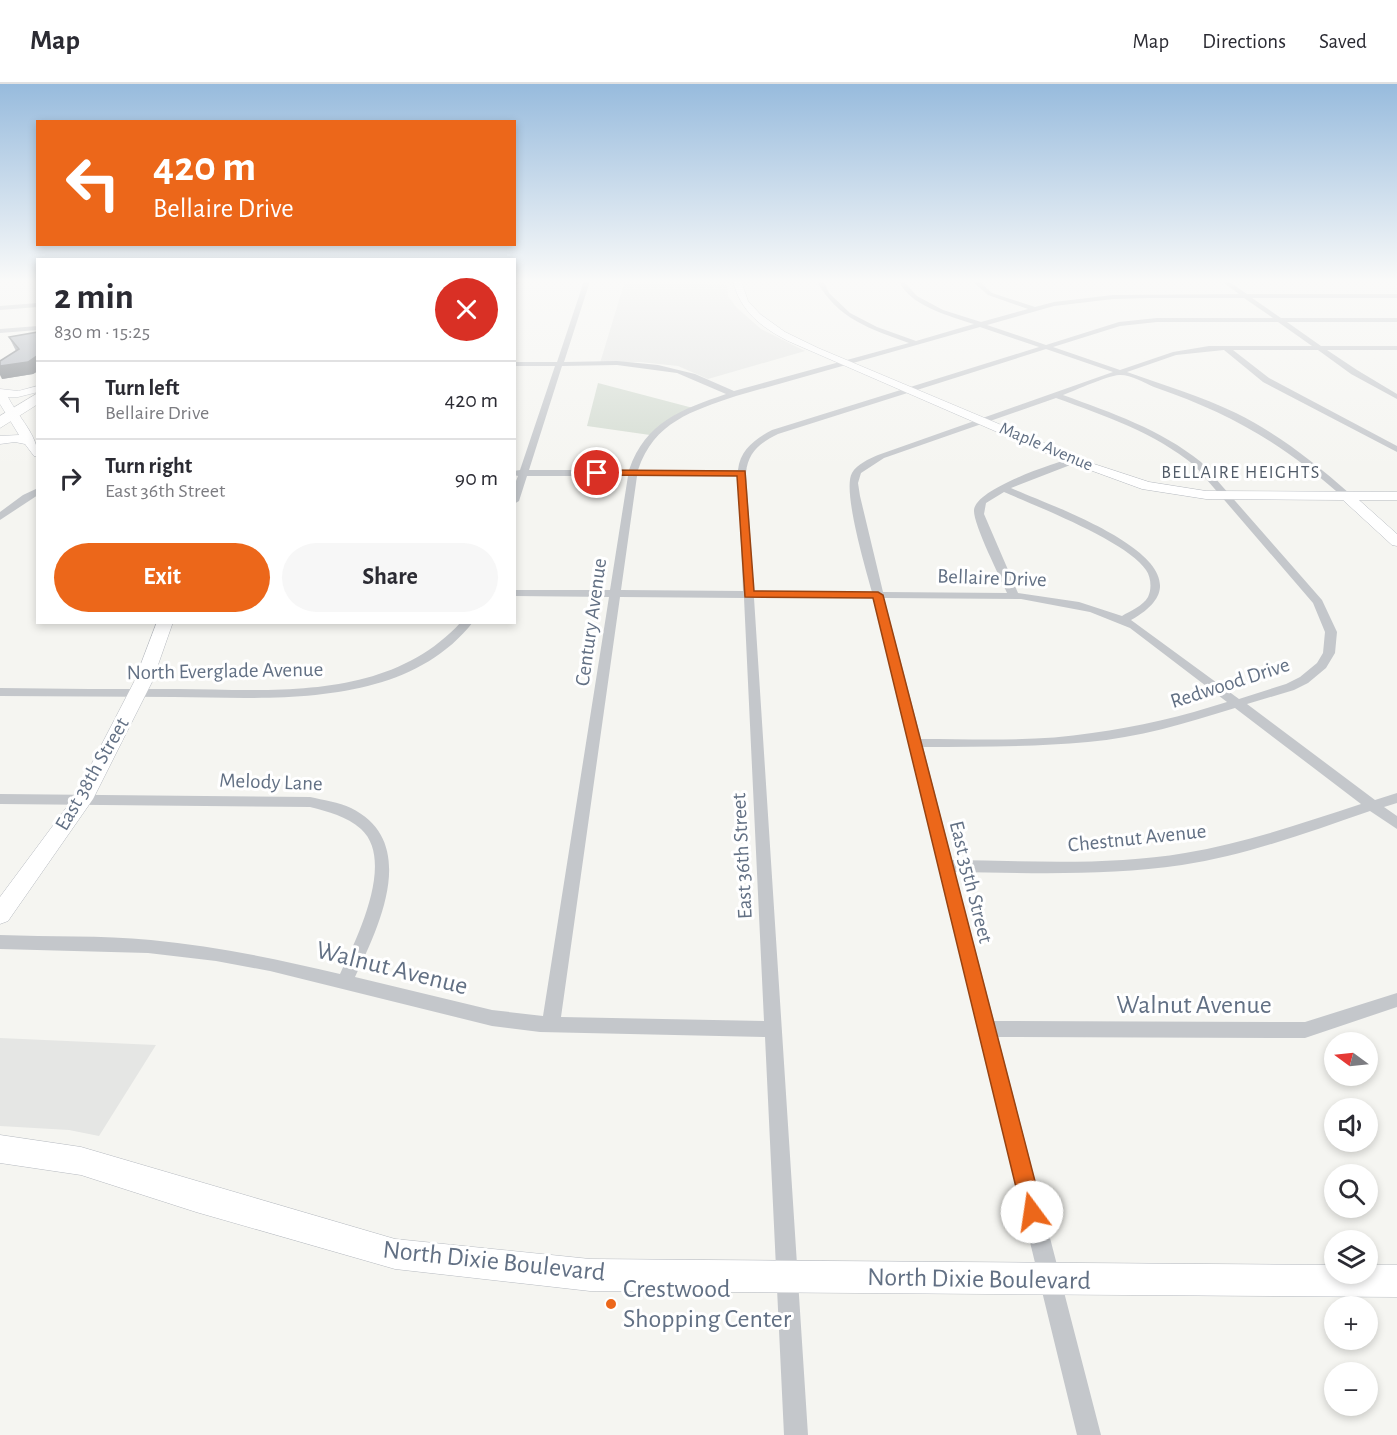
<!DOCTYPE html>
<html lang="en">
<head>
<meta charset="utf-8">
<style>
  body { margin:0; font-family:"Alegreya Sans",sans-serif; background:#f7f7f7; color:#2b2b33; height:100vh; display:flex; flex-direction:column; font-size:22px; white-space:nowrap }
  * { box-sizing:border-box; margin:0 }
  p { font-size:20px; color:#7c7c81 }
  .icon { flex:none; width:33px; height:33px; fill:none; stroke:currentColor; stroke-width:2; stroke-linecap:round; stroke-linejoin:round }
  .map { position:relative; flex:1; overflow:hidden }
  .panel { position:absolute; left:36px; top:174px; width:480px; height:366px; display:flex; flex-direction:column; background:#fff; border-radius:0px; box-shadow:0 3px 9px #0003 }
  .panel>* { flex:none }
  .banner { position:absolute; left:36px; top:36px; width:480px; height:126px; border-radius:0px; box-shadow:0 3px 9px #0003; background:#ec671a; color:#fff; overflow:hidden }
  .needle { width:39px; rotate:285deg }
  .fabs { position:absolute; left:1324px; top:948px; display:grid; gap:12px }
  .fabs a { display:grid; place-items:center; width:54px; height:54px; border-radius:50%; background:#fff; box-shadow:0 3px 9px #0003; font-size:30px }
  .pin { position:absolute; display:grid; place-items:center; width:51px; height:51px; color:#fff; margin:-26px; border:3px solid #fff; border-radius:50%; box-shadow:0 2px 6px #0007 }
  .me { position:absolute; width:66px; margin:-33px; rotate:346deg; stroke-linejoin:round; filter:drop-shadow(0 0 4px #0008) }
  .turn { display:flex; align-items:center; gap:21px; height:126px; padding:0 18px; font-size:27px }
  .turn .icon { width:78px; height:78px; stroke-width:2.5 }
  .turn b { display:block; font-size:42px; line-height:51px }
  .round { display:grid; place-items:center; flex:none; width:63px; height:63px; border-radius:32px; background:#f7f7f7 }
  .overview { display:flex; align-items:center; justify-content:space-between; height:102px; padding:0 18px }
  h1 { font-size:36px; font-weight:700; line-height:45px }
  .button { display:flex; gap:12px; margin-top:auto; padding:12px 18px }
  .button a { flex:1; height:69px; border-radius:36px; background:#ec671a; color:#fff; font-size:24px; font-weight:700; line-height:69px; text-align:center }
  .button a+a { background:#f7f7f7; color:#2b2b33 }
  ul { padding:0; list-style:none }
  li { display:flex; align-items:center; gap:18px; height:78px; padding:0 18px; border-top:2px solid #e1e1e2 }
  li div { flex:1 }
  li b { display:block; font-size:22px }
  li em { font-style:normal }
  header { display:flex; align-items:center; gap:36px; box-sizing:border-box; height:84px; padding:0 30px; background:#fff; border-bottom:2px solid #e1e1e2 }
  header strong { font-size:28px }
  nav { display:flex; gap:33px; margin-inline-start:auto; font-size:21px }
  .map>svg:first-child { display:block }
  .built { fill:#e5e6e4 }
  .green { fill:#d4dcd2 }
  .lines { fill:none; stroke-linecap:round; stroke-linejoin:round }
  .secondary-casing { stroke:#b6bac0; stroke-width:1 }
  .highway-casing { stroke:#b6b9bd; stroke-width:1 }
  .street { fill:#c4c7cb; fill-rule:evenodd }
  .secondary { fill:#fff; fill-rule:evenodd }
  .highway { fill:#fff; fill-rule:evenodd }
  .wall { fill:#9499a0 }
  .shaded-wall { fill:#787d82 }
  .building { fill:#acb2ba; stroke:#787d82; stroke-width:1.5 }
  .route { fill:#ec671a; stroke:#994311; stroke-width:1.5 }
  .poi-dot { fill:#ec671a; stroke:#fff; stroke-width:2 }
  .labels { text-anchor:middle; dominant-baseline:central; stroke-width:6; stroke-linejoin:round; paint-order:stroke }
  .far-street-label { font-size:18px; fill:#627084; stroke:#fff }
  .far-neighbourhood-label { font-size:18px; letter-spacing:1.5px; fill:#515b68; stroke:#fff }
  .street-label { font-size:21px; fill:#627084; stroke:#fff }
  .near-street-label { font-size:26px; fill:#627084; stroke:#fff }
  .near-poi-label { font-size:26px; fill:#627084; stroke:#fff; text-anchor:start }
</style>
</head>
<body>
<header>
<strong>Map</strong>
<nav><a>Map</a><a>Directions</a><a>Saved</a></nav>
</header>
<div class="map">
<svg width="1397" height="1351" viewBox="0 0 1397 1351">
  <rect width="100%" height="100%" fill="#f5f5f1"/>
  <path class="built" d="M 624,200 L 727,201 L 728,212 L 736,223 L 761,245 L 805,267 L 708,295 L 678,282 L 640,278 L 600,279 Z
    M 0,954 L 156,961 L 99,1052 L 69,1046 L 0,1042 Z"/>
  <path class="green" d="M 598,299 L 693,324 L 650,351 L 587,342 Z"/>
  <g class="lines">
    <defs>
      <path id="secondary" d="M 733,197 L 741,197 L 748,217 L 760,230 L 785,248 L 818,264 L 1094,380 L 1149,398 L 1206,407 L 1397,408 L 1397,416 L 1359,416 L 1397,450 L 1397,462 L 1392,461 L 1343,416 L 1206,415 L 1142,405 L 1057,374 L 788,257 C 761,243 740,227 733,197 Z
        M 38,302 L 38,308 L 18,313 L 8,313 C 18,333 38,351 38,373 L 34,372 L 25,360 L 15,358 L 0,360 L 0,352 L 19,351 L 0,320 L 0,305 L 18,307 Z
        M 157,538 L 173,538 L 152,598 L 93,715 L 8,837 L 0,840 L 0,813 L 75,712 L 134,598 Z
        M 0,1051 L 81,1063 L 395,1155 L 590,1175 L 1335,1181 L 1335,1190 L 1368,1190 L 1368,1181 L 1397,1181 L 1397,1213 L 590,1207 L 395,1185 L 196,1128 L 81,1091 L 0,1079 Z"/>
      <path id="highway" d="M 38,309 L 38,320 L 0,344 L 0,332 Z"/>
    </defs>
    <use href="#secondary" class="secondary-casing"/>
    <use href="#highway" class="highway-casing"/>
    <path class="street" d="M 514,197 L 520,197 L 514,203 Z
      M 584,197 L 590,197 L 564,278 L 617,277 L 658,281 L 695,290 L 734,307 L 909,259 C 872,246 836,234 817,197 L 823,197 L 829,209 L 850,229 L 877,243 L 916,257 L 974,240 C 952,233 908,221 900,198 L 904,198 L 917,212 L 943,226 L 981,238 L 1028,225 L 988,211 L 972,197 L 979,197 L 992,209 L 1035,223 L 1054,218 L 1113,211 L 1239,210 L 1221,197 L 1228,197 L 1247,210 L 1397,210 L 1397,214 L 1252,214 L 1281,234 L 1397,234 L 1397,238 L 1287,238 L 1321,262 L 1397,262 L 1397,266 L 1327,266 L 1357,286 L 1397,310 L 1397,315 L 1351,290 L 1318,266 L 1233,266 L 1269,294 L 1397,362 L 1397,368 L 1263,298 L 1224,266 L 1176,271 L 1127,288 C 1163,301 1201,312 1236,329 C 1278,350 1314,378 1349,409 L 1349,413 L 1343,413 C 1283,360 1230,329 1154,303 C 1145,299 1129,290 1119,291 C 1107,292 1076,306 1063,311 C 1112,329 1160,345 1201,378 L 1322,516 L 1337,548 L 1335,569 L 1326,584 L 1308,599 L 1294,606 L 1247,620 L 1375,716 L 1397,709 L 1397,719 L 1384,723 L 1397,732 L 1397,745 L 1370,727 C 1309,748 1247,771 1182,781 C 1107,792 1031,789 955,788 L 994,937 L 1305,938 L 1397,909 L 1397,923 L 1305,954 L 998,953 L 1101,1351 L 1077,1351 L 873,514 L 754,514 L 808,1351 L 784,1351 L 765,953 L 540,948 L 492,942 L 270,887 L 216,877 L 148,869 L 0,865 L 0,851 C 50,853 101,851 151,856 C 215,862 277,875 340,890 C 356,856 396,777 361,745 C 346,732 329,728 310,723 L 0,720 L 0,710 L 310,713 C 323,716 339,718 351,724 C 420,758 379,843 355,893 L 492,926 L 543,932 L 609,513 L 514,512 L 514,506 L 610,506 L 628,392 L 527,392 L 519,417 L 514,420 L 514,402 L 518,392 L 514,391 L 514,387 L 520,386 L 555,282 L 514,282 L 514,278 L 557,278 ZM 1148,214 L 1244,214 L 1273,234 L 1157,234 L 1119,238 L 1046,261 L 987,241 L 1054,222 L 1113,215 ZM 1157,238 L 1278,238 L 1312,262 L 1209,262 L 1173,268 L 1120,286 L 1053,263 L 1120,242 ZM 980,243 L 1039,263 L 772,346 C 755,355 740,366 738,386 L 638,386 C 654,338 692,327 736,312 ZM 1046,265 L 1113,288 L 878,371 C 869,375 857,380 852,389 C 842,406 866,486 872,508 L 754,507 L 746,389 C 748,368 760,359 778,350 ZM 617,281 L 677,289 L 726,310 C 681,326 646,337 629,386 L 529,386 L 562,282 ZM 1056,314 C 1105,332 1154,348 1195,382 L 1313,519 L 1325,548 L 1323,569 L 1317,579 L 1300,593 L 1286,600 L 1239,615 L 1131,536 C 1229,482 1051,422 1011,404 L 1078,378 L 1079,376 L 1075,373 C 1055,379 976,404 974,426 C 973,440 1000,493 1007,509 L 883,508 L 860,412 L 858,399 L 861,389 L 884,374 ZM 637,392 L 738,392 L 743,507 L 621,506 ZM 1004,408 C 1036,422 1128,458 1146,486 C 1151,493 1152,505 1148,513 C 1143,522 1130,527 1122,532 L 1079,518 L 1018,509 L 984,430 L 986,419 ZM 620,513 L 744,514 L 764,937 L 561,933 ZM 884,514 L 1021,515 L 1090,528 L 1130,544 L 1227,618 C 1183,632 1138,643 1092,649 C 1036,658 977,655 921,655 ZM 1235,624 L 1361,720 C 1303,739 1245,759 1185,769 C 1109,782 1029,777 952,776 L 923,663 C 978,663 1033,663 1088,658 C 1137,654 1187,639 1235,624 Z
      M 38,219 L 38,223 L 0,226 L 0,222 Z
      M 38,242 L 38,246 L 0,249 L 0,245 Z
      M 38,404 L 38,411 L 0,436 L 0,428 L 23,411 Z
      M 461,538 L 473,538 C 405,625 273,614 174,613 C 116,613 58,612 0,612 L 0,604 C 59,605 119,605 178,605 C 275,606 389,617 461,538 Z"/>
    <use href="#secondary" class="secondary"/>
    <use href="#highway" class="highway"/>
  </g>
  <path class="wall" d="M 38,248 L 38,287 L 33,290 L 2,295 L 16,267 L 9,253 Z"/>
  <path class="shaded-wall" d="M 38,271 L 38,287 L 33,290 L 2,295 L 0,291 L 0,282 Z"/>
  <path class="building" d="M 38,248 L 38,271 L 28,278 L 0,282 L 0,277 L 19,265 L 9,253 Z"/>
  <linearGradient id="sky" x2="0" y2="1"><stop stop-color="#97bbdd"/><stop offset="0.51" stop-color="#fafaf9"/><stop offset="1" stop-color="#fafaf9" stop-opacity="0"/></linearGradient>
  <rect width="1397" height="386" fill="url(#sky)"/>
  <path class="route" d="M 597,386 L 745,387 L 754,507 L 878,508 L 883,511 L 1043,1128 L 1040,1135 L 1032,1138 L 1025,1135 L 1022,1128 L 873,514 L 745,513 L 737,392 L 594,391 L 594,387 Z"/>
  <circle class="poi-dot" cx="611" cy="1220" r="6"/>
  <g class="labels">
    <g class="far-street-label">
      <text transform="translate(1046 363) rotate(23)">Maple Avenue</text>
    </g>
    <g class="far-neighbourhood-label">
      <text x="1241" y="389">BELLAIRE HEIGHTS</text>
    </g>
    <g class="street-label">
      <text transform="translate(992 494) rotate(2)">Bellaire Drive</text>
      <text transform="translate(591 538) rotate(-82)">Century Avenue</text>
      <text transform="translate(225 587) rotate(-1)">North Everglade Avenue</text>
      <text transform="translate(1230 599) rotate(-18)">Redwood Drive</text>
      <text transform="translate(92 690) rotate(-60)">East 38th Street</text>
      <text transform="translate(271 698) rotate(2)">Melody Lane</text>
      <text transform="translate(1137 754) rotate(-6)">Chestnut Avenue</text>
      <text transform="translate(742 772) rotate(-93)">East 36th Street</text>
      <text transform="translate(971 798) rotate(76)">East 35th Street</text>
    </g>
    <g class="near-street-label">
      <text transform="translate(392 884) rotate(14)">Walnut Avenue</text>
      <text x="1194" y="921">Walnut Avenue</text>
      <text transform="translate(494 1177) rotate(6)">North Dixie Boulevard</text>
      <text transform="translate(979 1195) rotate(1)">North Dixie Boulevard</text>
    </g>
    <g class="near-poi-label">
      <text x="623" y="1205">Crestwood<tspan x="623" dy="30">Shopping Center</tspan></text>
    </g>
  </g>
</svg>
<div class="fabs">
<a><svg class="needle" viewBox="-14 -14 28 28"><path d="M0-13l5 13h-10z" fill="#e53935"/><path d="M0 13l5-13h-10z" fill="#7c7c81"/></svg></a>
<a><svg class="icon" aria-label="sound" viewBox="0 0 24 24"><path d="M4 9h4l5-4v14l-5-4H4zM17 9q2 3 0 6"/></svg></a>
<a><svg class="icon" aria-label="search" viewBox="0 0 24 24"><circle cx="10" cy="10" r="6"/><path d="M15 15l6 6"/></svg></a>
<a><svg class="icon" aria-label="layers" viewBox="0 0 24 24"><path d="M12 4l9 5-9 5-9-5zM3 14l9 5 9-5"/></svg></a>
<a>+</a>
<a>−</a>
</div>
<div class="pin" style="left:597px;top:389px;background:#d93025"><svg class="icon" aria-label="arrive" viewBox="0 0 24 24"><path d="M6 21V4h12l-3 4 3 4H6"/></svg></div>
<svg class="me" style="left:1032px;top:1128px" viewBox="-20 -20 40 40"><circle r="19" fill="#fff"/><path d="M0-13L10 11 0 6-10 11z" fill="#ec671a"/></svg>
<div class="banner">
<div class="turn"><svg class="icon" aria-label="left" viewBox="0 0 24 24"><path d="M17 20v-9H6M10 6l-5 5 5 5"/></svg><div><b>420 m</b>Bellaire Drive</div></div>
</div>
<section class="panel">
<div class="overview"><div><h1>2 min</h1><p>830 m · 15:25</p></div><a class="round" style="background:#d93025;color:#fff"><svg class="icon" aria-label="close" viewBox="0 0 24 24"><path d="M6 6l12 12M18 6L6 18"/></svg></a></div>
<ul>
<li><svg class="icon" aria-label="left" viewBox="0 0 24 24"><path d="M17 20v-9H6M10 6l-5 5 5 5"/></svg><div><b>Turn left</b><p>Bellaire Drive</p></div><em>420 m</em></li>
<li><svg class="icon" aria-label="right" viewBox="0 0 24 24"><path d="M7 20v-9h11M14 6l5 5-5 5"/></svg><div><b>Turn right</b><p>East 36th Street</p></div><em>90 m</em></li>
</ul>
<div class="button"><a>Exit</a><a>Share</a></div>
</section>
</div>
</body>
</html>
